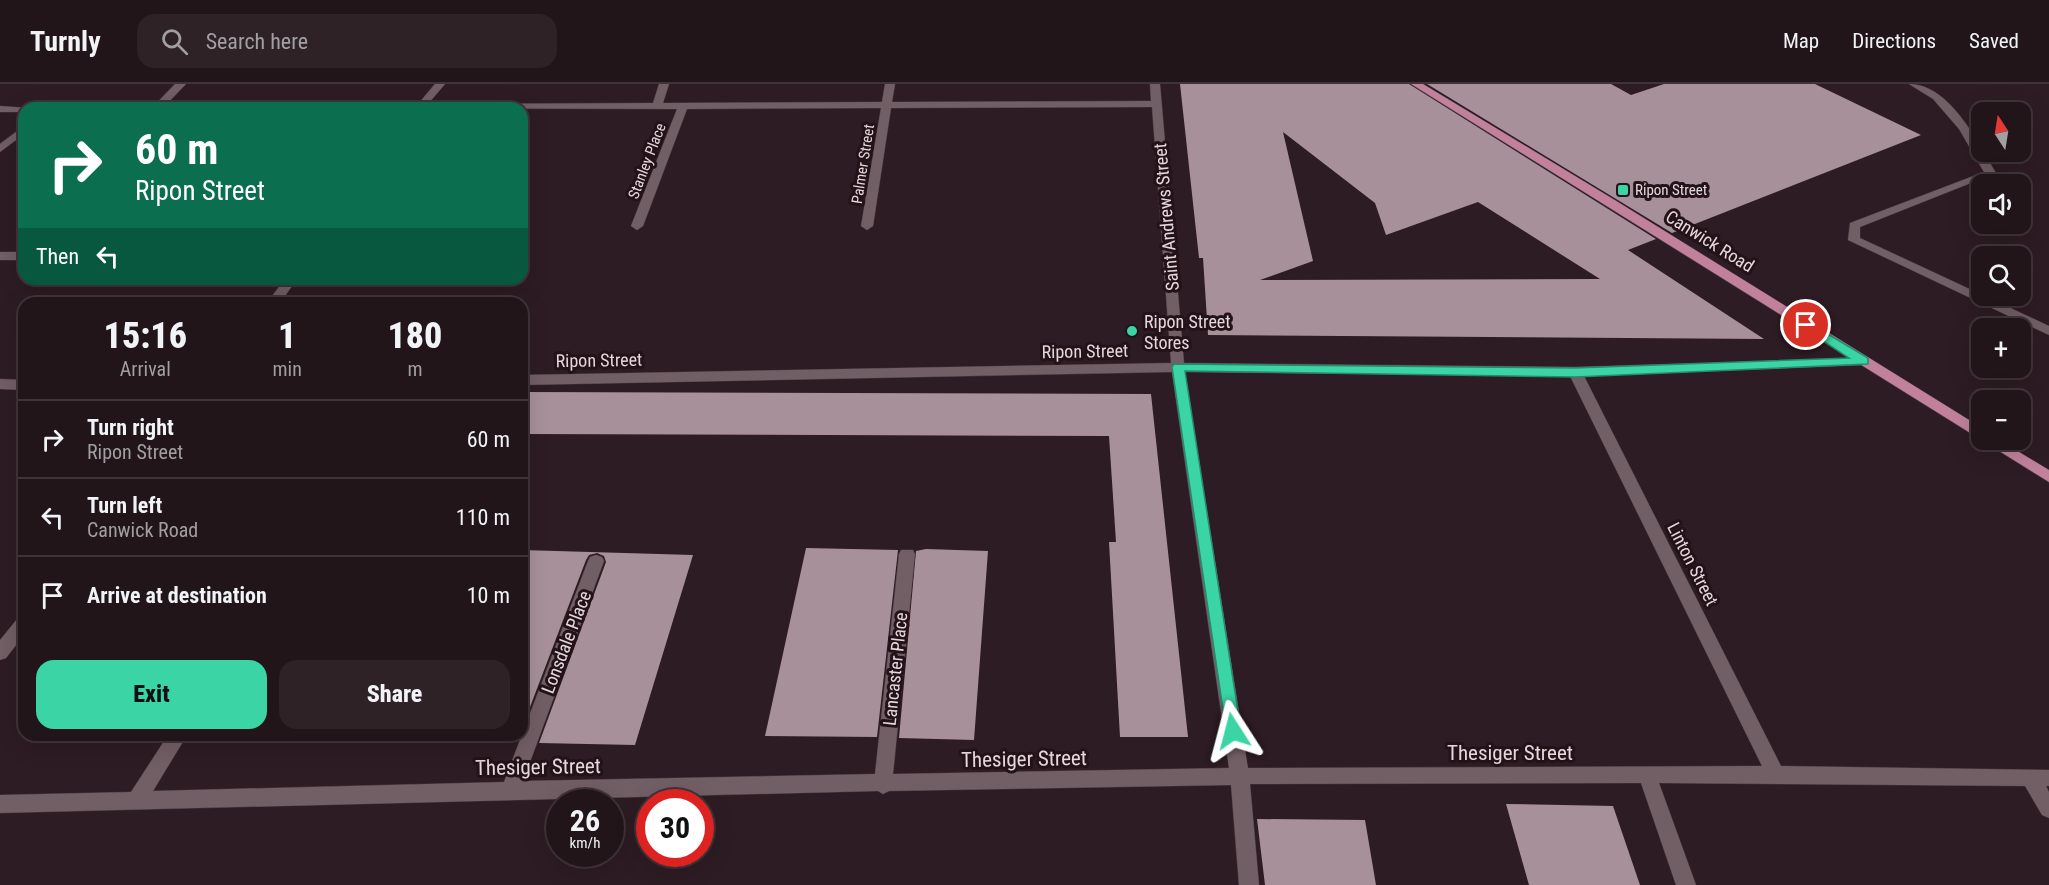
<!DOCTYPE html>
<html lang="en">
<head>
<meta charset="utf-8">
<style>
  body { margin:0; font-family:"Roboto Condensed",sans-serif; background:#2e2227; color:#f1f3f6; height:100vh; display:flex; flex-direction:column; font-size:22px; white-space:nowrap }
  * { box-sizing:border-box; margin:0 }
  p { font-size:20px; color:#a29fa2 }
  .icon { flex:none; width:33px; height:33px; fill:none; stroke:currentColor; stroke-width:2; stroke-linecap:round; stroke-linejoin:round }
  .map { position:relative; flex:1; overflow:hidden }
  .side { position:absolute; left:18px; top:213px; width:510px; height:444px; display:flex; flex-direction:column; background:#22151a; border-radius:18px; box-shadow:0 6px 24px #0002,0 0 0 2px #3f3439 }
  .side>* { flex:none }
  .guide { position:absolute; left:18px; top:18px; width:510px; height:183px; border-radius:18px; box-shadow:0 6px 24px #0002,0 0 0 2px #3f3439; background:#0b6e4f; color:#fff; overflow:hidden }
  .needle { width:39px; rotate:348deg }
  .controls { position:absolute; left:1971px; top:18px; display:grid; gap:12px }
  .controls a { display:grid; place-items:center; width:60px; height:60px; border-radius:12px; background:#22151a; box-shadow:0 6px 24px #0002,0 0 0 2px #3f3439; font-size:30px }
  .speed { position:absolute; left:546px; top:705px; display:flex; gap:12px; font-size:30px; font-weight:700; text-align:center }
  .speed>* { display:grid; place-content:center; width:78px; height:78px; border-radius:50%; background:#22151a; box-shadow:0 6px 24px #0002,0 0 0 2px #3f3439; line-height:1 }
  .speed small { font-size:15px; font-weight:400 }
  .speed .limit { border:9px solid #d22; background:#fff; color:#111 }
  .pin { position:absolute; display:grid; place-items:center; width:51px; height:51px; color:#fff; margin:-26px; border:3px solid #fff; border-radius:50%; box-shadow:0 2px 6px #0007 }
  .me { position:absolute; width:66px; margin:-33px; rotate:351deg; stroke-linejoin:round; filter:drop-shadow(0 0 4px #0008) }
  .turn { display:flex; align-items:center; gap:21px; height:126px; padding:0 18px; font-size:27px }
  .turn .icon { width:78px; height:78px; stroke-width:2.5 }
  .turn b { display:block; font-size:42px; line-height:51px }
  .then { display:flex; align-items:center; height:57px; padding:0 18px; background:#0003; gap:12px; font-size:22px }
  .eta { display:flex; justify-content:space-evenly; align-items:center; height:102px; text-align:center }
  .eta b { font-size:36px; font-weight:800; line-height:42px }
  .button { display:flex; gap:12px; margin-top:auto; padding:12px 18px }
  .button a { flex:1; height:69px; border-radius:18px; background:#3ad4a5; color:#111; font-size:24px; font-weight:800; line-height:69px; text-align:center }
  .button a+a { background:#2e2227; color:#f1f3f6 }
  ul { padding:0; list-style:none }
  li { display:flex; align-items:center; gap:18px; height:78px; padding:0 18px; border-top:2px solid #3f3439 }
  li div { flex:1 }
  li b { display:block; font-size:22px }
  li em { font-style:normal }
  header { display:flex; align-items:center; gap:36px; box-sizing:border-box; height:84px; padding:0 30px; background:#22151a; border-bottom:2px solid #3f3439 }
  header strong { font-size:28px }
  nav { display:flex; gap:33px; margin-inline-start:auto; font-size:21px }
  .search { width:420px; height:54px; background:#2e2227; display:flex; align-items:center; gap:15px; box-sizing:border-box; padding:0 21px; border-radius:18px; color:#a29fa2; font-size:22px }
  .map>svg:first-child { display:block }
  .building { fill:#a79099; fill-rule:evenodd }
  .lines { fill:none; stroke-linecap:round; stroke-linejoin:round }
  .minor-casing { stroke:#47383e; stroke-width:1 }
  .major-casing { stroke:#47383e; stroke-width:1 }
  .minor { fill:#725e65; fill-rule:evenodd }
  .major { fill:#c1819b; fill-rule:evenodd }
  .route { fill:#3ad4a5; stroke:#268a6b; stroke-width:1.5 }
  .poi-dot { fill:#3ad4a5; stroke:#231319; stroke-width:2 }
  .labels { text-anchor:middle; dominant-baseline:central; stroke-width:6; stroke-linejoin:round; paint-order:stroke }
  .far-street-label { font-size:15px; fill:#e4d8dc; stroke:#231319 }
  .far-poi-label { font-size:15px; fill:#e4d8dc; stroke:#231319; text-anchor:start }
  .street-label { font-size:18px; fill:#e4d8dc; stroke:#231319 }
  .poi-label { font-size:18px; fill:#e4d8dc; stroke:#231319; text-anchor:start }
  .near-street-label { font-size:21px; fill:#e4d8dc; stroke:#231319 }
</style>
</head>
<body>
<header>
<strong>Turnly</strong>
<div class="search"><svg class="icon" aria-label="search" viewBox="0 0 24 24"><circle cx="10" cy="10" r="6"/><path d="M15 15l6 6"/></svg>Search here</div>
<nav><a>Map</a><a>Directions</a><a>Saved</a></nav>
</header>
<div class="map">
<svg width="2049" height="801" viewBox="0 0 2049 801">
  <rect width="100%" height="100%" fill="#2d1c23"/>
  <path class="building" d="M 1180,0 L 1409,0 L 1656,155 L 1628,166 L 1764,255 L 1208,251 L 1203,174 L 1199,174 ZM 1283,48 L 1375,119 L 1386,151 L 1478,118 L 1600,195 L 1260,196 L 1313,177 Z
    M 1427,0 L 1611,0 L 1631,11 L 1664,0 L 1815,0 L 1921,51 L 1672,149 Z
    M 522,308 L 1151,310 L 1188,653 L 1120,653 L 1109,458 L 1116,458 L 1109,352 L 522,350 Z
    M 806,464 L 898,466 L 877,653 L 765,652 Z
    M 926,465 L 988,467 L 974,656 L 899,654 L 916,467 Z
    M 522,466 L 693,471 L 635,661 L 539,659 L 606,478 L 604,472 L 597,469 L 589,471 L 586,476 L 522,644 Z
    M 1506,720 L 1613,722 L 1640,801 L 1529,801 Z
    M 1257,735 L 1365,736 L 1376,801 L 1265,801 Z"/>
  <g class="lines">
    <defs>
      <path id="minor" d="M 175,0 L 186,0 L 163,24 L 152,24 Z
        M 435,0 L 445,0 L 428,20 L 653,19 L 659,0 L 669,0 L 663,19 L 882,18 L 885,0 L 895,0 L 892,18 L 1151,17 L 1150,0 L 1160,0 L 1184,279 L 1575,283 L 1869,274 L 1871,277 L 1869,280 L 1864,281 L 1584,292 L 1781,682 L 2049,686 L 2049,702 L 2046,702 L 2049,708 L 2049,734 L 2042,731 L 2025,702 L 1659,699 L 1696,801 L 1676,801 L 1641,699 L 1250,700 L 1259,801 L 1239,801 L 1231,701 L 889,707 L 883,710 L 878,707 L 0,729 L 0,711 L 131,708 L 168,651 L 187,651 L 153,707 L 504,698 L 588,477 L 590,473 L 596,471 L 602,473 L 604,477 L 523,697 L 875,690 L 899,470 L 901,466 L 913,466 L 915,470 L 893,690 L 1229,684 L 1172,288 L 522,301 L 522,291 L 1171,279 L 1152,23 L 891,24 L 873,142 L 867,146 L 861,142 L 881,24 L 687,25 L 643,142 L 637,146 L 631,142 L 677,25 L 299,24 L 304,21 L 418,20 ZM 1185,288 L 1570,292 L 1762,682 L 1248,684 Z
        M 1909,0 C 1950,0 1978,59 1996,89 L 1860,143 L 1860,154 L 2049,242 L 2049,251 L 1848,156 L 1850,139 L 1984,88 L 1959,45 L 1933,15 Z
        M 0,22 L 28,24 L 24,24 L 24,28 L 0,28 Z
        M 24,42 L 24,50 L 0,68 L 0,60 Z
        M 0,168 L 24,168 L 24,176 L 0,176 Z
        M 285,195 L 297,195 L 280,219 L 267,219 Z
        M 0,295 L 24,296 L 24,306 L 0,305 Z
        M 24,532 L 24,551 L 6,574 L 0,576 L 0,556 L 18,534 Z"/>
      <path id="major" d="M 1411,0 L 1423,0 L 1618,118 L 1982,344 L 1982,356 L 1999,356 L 2049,386 L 2049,398 Z"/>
    </defs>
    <use href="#minor" class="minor-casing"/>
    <use href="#major" class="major-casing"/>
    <use href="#minor" class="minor"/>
    <use href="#major" class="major"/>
  </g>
  <path class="route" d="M 1806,237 L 1868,274 L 1868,280 L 1575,293 L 1185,287 L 1241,647 L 1239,652 L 1233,654 L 1227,652 L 1172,283 L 1174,280 L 1575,284 L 1849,274 L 1802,243 L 1800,241 Z"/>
  <g class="poi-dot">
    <rect x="1617" y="100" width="12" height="12" rx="3"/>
    <circle cx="1132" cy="247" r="6"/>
  </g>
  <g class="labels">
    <g class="far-street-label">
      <text transform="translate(647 77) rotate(-69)">Stanley Place</text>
      <text transform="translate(863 80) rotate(-81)">Palmer Street</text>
    </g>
    <g class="far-poi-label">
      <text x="1635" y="106">Ripon Street</text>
    </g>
    <g class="street-label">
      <text transform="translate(1166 133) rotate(-95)">Saint Andrews Street</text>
      <text transform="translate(1710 157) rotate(32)">Canwick Road</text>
      <text transform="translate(1085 267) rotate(-1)">Ripon Street</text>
      <text transform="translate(599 276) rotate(-1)">Ripon Street</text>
      <text transform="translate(1693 480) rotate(63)">Linton Street</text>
      <text transform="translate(566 558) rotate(-69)">Lonsdale Place</text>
      <text transform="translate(895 585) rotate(-84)">Lancaster Place</text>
    </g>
    <g class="poi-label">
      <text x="1144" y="237">Ripon Street<tspan x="1144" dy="21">Stores</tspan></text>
    </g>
    <g class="near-street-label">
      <text x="1510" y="669">Thesiger Street</text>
      <text transform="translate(1024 675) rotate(-1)">Thesiger Street</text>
      <text transform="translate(538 683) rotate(-1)">Thesiger Street</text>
    </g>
  </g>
</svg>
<div class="controls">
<a><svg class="needle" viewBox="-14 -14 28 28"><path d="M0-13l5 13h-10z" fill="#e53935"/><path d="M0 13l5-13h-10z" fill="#a29fa2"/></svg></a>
<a><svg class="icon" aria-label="sound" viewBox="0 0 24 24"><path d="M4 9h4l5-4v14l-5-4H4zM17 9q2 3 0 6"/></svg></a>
<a><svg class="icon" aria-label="search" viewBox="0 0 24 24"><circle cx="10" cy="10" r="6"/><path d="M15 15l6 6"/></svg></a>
<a>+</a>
<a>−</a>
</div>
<div class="speed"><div>26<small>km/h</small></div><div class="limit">30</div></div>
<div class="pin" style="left:1806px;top:241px;background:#d93025"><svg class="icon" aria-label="arrive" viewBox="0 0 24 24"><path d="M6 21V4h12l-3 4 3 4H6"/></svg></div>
<svg class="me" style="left:1233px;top:647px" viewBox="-20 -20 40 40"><path d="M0-17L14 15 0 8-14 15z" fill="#3ad4a5" stroke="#fff" stroke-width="4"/></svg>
<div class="guide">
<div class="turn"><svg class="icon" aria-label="right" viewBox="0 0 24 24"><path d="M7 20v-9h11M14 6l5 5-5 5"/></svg><div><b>60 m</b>Ripon Street</div></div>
<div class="then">Then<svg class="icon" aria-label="left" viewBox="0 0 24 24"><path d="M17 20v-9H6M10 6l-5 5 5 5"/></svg></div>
</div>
<section class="side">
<div class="eta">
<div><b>15:16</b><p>Arrival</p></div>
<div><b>1</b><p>min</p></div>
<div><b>180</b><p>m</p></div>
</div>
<ul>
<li><svg class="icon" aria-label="right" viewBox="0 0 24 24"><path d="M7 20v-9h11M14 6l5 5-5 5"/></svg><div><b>Turn right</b><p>Ripon Street</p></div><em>60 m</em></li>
<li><svg class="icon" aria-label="left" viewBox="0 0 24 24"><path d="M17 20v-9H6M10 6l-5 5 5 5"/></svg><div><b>Turn left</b><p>Canwick Road</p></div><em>110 m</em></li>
<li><svg class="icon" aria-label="arrive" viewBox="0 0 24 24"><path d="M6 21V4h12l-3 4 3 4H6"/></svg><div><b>Arrive at destination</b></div><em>10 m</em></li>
</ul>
<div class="button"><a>Exit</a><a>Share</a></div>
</section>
</div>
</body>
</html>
